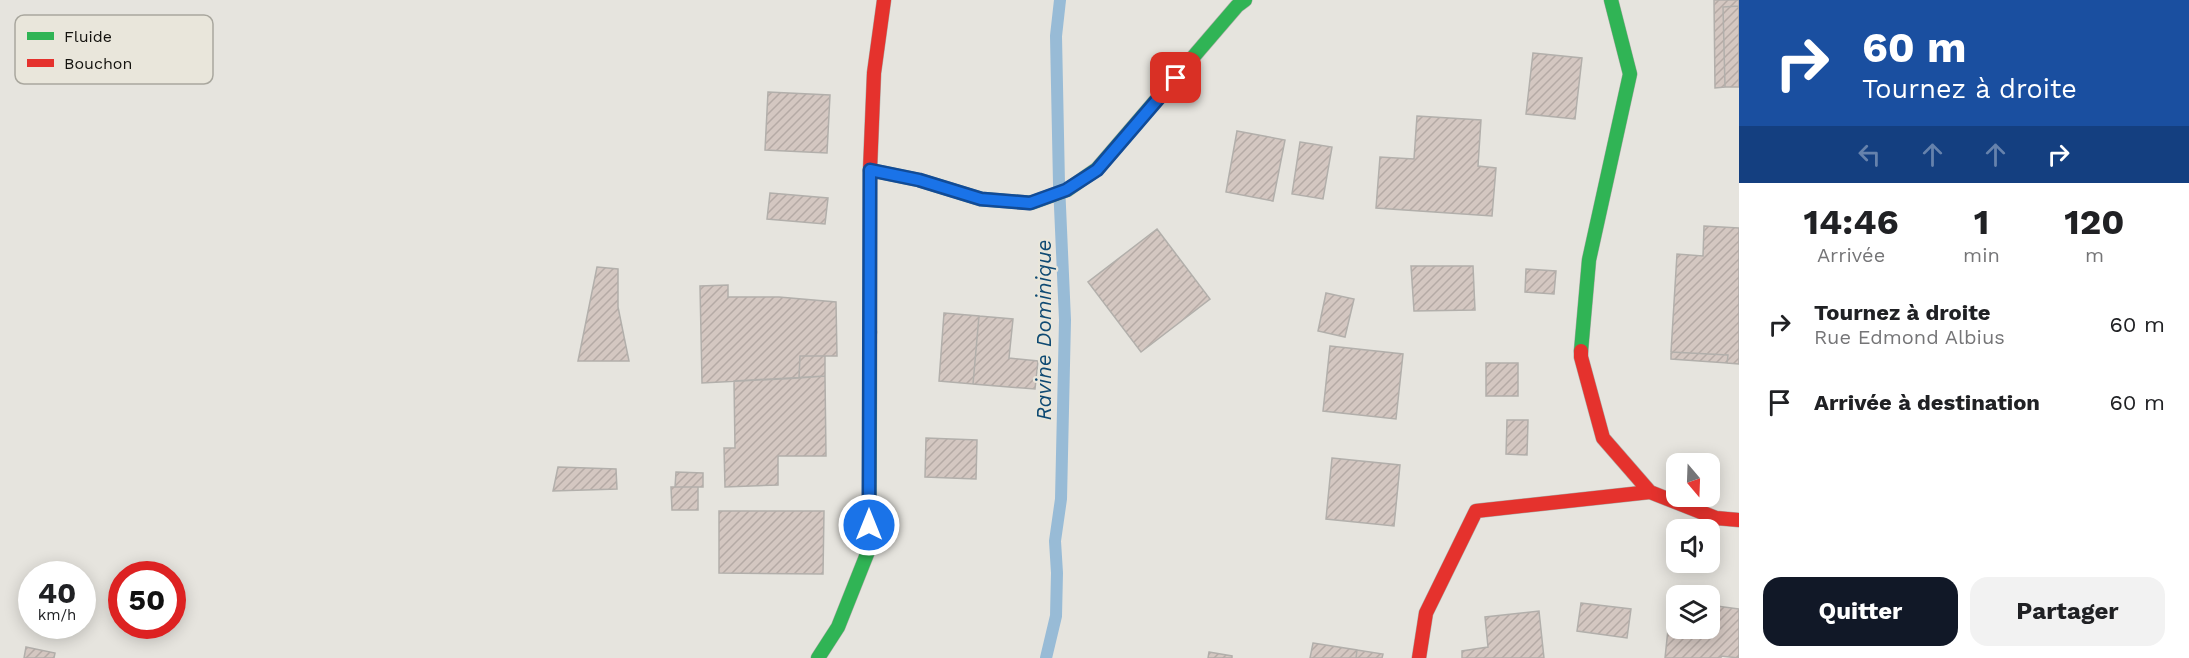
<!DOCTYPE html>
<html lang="fr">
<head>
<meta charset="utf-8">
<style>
  body { margin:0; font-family:"Work Sans",sans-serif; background:#f2f2f2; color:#202124; height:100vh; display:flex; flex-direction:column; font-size:22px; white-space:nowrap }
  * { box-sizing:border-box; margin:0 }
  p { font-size:20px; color:#757577 }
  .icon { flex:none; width:33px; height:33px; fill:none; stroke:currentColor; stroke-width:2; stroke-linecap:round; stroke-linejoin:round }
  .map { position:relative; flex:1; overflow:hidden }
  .sheet { display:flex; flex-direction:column; background:#fff; width:450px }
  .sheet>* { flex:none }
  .guide { background:#1a4fa0; color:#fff; overflow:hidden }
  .needle { width:39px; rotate:161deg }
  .fabs { position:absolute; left:1666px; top:453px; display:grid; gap:12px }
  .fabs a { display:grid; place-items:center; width:54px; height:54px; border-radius:12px; background:#fff; box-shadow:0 3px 15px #0003; font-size:30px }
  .speed { position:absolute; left:18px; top:561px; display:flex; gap:12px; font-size:30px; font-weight:700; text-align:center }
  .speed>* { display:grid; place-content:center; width:78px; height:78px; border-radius:50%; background:#fff; box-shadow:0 3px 15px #0003; line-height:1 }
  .speed small { font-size:15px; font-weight:400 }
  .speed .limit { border:9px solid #d22; background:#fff; color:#111 }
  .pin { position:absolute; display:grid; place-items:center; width:51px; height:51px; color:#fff; margin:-26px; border-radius:12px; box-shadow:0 3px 9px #0006 }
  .me { position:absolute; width:66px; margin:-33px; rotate:0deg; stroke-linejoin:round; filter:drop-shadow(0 0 4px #0008) }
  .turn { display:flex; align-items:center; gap:21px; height:126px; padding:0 24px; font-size:27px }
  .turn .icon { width:78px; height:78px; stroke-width:2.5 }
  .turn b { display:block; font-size:42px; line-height:51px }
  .lanes { display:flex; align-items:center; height:57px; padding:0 24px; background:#0003; justify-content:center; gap:30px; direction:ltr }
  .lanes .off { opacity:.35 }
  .eta { display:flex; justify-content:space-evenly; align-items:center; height:102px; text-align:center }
  .eta b { font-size:36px; font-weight:700; line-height:42px }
  .cta { display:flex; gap:12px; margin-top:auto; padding:12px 24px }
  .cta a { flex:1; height:69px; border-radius:18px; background:#111827; color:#fff; font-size:24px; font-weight:700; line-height:69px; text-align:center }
  .cta a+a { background:#f2f2f2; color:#202124 }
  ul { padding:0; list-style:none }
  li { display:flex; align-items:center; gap:18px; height:78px; padding:0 24px }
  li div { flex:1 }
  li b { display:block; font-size:22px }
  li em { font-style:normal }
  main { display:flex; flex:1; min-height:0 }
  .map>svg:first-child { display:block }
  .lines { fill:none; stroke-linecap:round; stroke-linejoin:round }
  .stream { stroke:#98bbd6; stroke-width:12 }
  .building { fill:url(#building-hatch); stroke:#b2afab; stroke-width:1.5 }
  .fast-casing { stroke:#acaba6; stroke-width:15 }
  .jam-casing { stroke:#acaba6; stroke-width:15 }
  .fast { stroke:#30b455; stroke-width:14 }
  .jam { stroke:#e5322d; stroke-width:14 }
  .route-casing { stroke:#114b97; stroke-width:15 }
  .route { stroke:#1a73e8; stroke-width:10 }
  .labels { text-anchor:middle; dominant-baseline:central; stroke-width:4.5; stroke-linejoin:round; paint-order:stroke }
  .water-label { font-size:21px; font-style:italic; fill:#0f4a73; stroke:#e9e6db }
  .key { fill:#e9e6db; stroke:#a9a79e; stroke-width:1.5 }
  .key-label { font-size:16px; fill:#14130f }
</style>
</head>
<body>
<main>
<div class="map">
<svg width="1739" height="658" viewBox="0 0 1739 658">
  <defs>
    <pattern id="building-hatch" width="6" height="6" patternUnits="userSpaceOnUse" patternTransform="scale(1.5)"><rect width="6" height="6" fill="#d4c7c1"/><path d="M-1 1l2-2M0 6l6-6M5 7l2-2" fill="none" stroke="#b5aaa5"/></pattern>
  </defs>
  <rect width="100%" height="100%" fill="#e6e4de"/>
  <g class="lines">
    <path class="stream" d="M 1046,658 L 1056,616 L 1057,573 L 1055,541 L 1061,499 L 1065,320 L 1059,184 L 1056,36 L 1060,0"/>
  </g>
  <path class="building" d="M 1714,0 L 1739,0 L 1739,6 L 1723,7 L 1725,87 L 1715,88 Z
    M 1739,6 L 1739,87 L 1725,87 L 1723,7 Z
    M 1533,53 L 1582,58 L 1575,119 L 1526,114 Z
    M 768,92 L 830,95 L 827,153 L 765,150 Z
    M 1417,116 L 1481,120 L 1478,166 L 1496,168 L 1492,216 L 1376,208 L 1380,157 L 1414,159 Z
    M 1237,131 L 1285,140 L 1273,201 L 1226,192 Z
    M 1300,142 L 1332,147 L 1323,199 L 1292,194 Z
    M 770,193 L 828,198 L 825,224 L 767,219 Z
    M 1704,226 L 1739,228 L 1739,364 L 1727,363 L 1728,355 L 1671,352 L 1677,254 L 1703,256 Z
    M 1157,229 L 1210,299 L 1141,352 L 1088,282 Z
    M 1411,266 L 1473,266 L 1475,310 L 1414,311 Z
    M 597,267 L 618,269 L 618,307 L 629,361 L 578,361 Z
    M 1526,269 L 1556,271 L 1554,294 L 1525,292 Z
    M 728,285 L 728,297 L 779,297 L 836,302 L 837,356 L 800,356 L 799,378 L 702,383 L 700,286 Z
    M 1326,293 L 1354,299 L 1345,337 L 1318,331 Z
    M 944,313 L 979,316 L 973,384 L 939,381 Z
    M 979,316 L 1013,319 L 1009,358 L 1038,361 L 1035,389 L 973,384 Z
    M 1330,346 L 1403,354 L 1396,419 L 1323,411 Z
    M 1671,352 L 1728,355 L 1727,363 L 1671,359 Z
    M 800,356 L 825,356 L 825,376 L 799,378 Z
    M 1486,363 L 1518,363 L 1518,396 L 1486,396 Z
    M 825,376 L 826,456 L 778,456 L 778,485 L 725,487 L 724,448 L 735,448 L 734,381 Z
    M 1507,420 L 1528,420 L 1527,455 L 1506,454 Z
    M 926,438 L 977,440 L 976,479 L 925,477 Z
    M 1332,458 L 1400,465 L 1394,526 L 1326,519 Z
    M 558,467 L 616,469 L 617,489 L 553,491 Z
    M 676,472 L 703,473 L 703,487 L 675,487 Z
    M 671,487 L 698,487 L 698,510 L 672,510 Z
    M 719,511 L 824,511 L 823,574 L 719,573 Z
    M 1671,601 L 1677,601 L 1677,628 L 1710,628 L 1710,605 L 1739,609 L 1739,658 L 1721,656 L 1721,658 L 1665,658 Z
    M 1581,603 L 1631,609 L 1627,638 L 1577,631 Z
    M 1539,611 L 1544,658 L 1462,658 L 1462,651 L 1488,647 L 1485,617 Z
    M 1313,643 L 1357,650 L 1356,658 L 1310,658 Z
    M 26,647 L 55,653 L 54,658 L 24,658 Z
    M 1357,650 L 1383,654 L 1382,658 L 1356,658 Z
    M 1209,652 L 1232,656 L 1232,658 L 1208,658 Z"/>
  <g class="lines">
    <defs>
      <path id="fast" d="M 870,170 L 919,180 L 981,199 L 1031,203 L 1067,190 L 1097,169 L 1237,6 L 1245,0
        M 1581,351 L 1589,260 L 1630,74 L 1611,0
        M 818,658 L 838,627 L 869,549 L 870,332"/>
      <path id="jam" d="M 870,332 L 870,170 L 874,73 L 884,0
        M 1581,351 L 1581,357 L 1603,438 L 1650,492 L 1716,518 L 1739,520
        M 1419,658 L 1426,613 L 1476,511 L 1650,492"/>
    </defs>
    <use href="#fast" class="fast-casing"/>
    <use href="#jam" class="jam-casing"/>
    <use href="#fast" class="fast"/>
    <use href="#jam" class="jam"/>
  </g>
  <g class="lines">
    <defs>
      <path id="route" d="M 869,525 L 870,170 L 919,180 L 981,199 L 1030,203 L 1066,190 L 1097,170 L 1176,78"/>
    </defs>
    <use href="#route" class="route-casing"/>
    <use href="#route" class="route"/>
  </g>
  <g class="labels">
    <g class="water-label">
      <text transform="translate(1043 330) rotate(-90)">Ravine Dominique</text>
    </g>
  </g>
  <rect x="15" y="15" width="198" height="69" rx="9" class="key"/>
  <rect x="27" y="32" width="27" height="8" fill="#30b455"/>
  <rect x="27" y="59" width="27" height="8" fill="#e5322d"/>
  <g class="key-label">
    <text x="64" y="42">Fluide</text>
    <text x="64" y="69">Bouchon</text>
  </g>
</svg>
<div class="fabs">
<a><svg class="needle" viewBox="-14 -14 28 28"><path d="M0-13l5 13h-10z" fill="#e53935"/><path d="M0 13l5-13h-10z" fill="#757577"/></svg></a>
<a><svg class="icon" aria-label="sound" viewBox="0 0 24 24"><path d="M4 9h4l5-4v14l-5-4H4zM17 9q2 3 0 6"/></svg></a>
<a><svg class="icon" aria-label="layers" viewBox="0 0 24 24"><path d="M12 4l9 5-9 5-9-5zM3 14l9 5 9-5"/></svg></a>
</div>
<div class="speed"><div>40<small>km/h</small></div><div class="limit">50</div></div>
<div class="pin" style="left:1176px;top:78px;background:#d93025"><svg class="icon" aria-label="arrive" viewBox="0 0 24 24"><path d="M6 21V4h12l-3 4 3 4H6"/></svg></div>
<svg class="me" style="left:869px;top:525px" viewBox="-20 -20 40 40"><circle r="17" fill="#1a73e8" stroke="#fff" stroke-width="3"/><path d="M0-11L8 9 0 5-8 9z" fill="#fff"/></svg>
</div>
<section class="sheet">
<div class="guide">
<div class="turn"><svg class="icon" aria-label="right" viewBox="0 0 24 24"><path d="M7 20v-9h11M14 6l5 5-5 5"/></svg><div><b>60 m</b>Tournez à droite</div></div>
<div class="lanes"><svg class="icon off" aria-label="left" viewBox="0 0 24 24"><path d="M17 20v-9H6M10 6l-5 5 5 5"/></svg><svg class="icon off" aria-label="ahead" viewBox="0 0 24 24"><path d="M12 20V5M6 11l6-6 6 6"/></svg><svg class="icon off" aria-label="ahead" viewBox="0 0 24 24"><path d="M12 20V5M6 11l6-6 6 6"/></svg><svg class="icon" aria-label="right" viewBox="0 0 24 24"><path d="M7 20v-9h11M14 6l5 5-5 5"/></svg></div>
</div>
<div class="eta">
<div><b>14:46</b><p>Arrivée</p></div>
<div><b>1</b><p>min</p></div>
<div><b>120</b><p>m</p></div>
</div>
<ul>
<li><svg class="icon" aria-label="right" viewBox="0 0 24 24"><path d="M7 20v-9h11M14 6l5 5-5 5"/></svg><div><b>Tournez à droite</b><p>Rue Edmond Albius</p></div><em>60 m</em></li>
<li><svg class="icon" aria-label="arrive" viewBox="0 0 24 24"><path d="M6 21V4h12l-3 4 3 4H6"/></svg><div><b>Arrivée à destination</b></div><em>60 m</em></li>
</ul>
<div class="cta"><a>Quitter</a><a>Partager</a></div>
</section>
</main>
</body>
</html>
